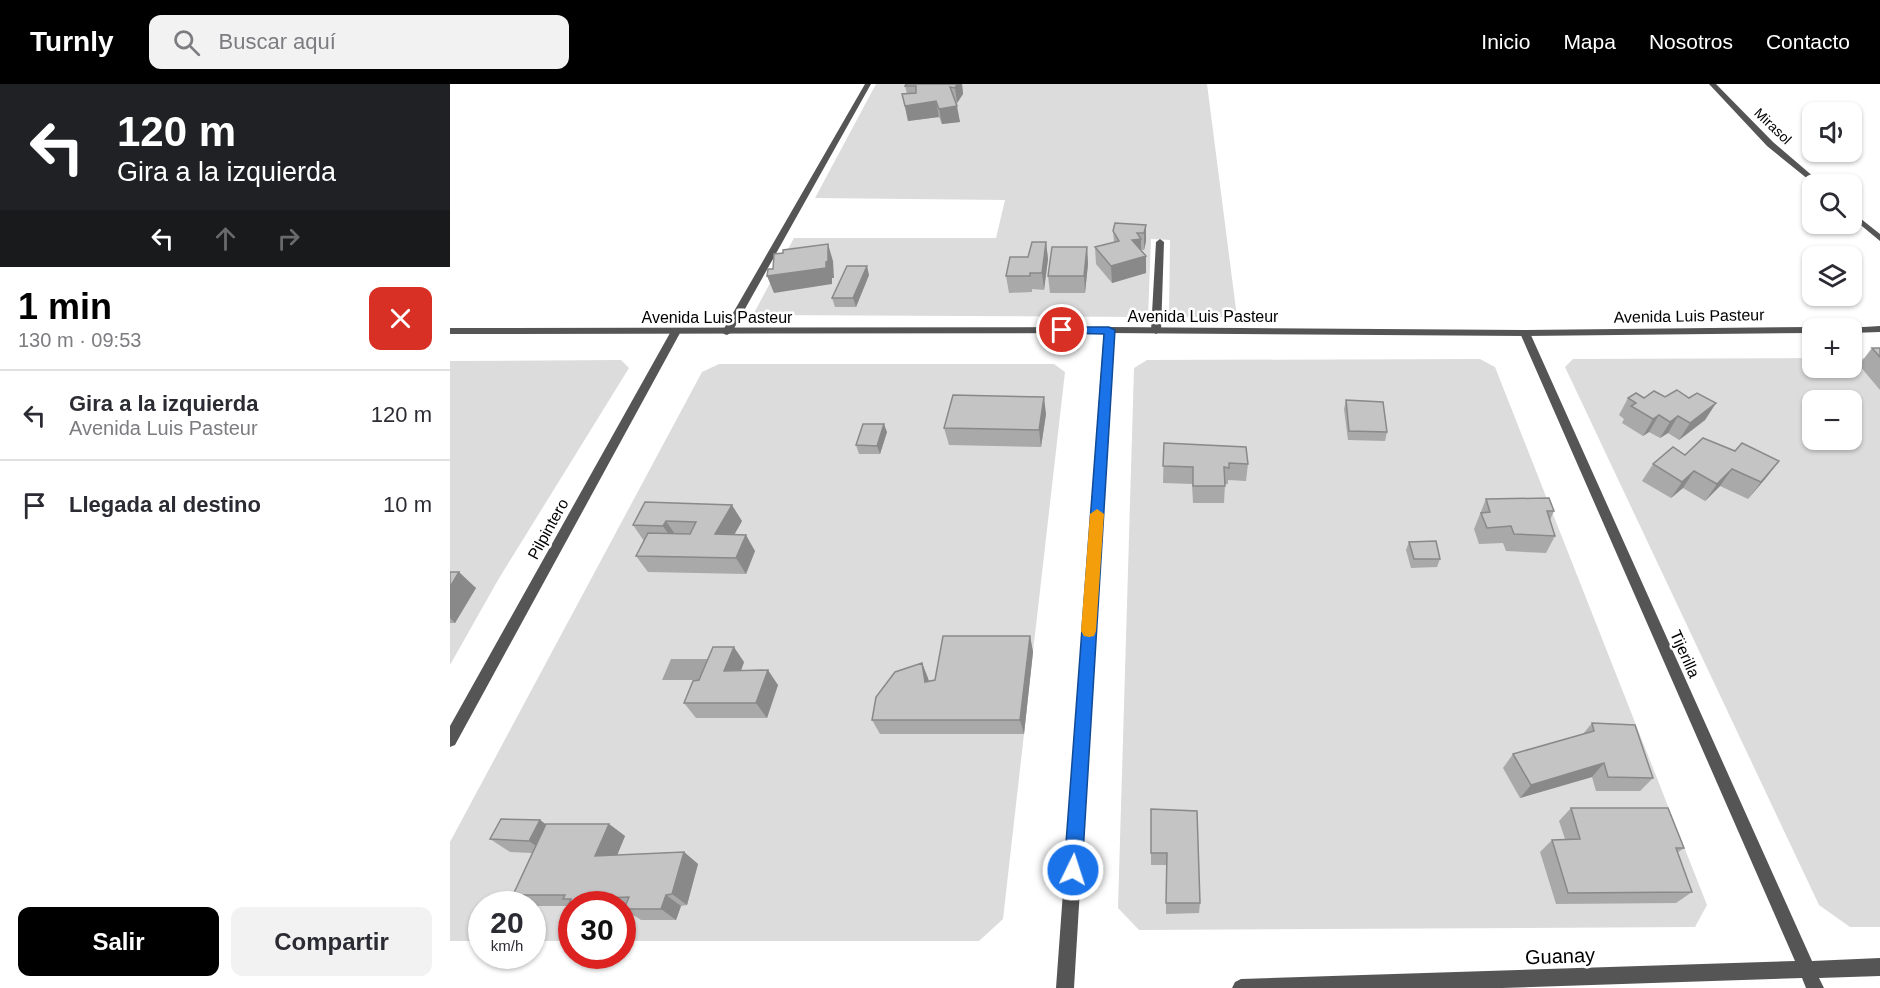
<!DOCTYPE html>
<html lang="es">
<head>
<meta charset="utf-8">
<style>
  body { margin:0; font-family:Arial,sans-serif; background:#f2f2f3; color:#2b2b33; height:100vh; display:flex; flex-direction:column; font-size:22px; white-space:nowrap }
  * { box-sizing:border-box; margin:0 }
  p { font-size:20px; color:#7c7c81 }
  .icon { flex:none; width:33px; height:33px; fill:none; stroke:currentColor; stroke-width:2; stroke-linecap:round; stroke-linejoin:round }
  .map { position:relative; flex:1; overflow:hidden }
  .panel { display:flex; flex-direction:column; background:#fff; width:450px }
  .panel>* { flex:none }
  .hud { background:#202124; color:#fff; overflow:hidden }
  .buttons { position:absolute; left:1352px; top:18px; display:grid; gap:12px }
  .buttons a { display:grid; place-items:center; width:60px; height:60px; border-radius:12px; background:#fff; box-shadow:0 2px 4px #0004; font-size:30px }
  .speed { position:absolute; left:18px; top:807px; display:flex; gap:12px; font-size:30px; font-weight:700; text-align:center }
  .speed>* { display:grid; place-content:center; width:78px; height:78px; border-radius:50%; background:#fff; box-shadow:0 2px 4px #0004; line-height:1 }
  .speed small { font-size:15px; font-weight:400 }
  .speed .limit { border:9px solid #d22; background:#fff; color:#111 }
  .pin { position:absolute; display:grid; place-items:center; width:51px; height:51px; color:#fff; margin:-26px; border:3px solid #fff; border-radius:50%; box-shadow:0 2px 6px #0007 }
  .me { position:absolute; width:66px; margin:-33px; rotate:4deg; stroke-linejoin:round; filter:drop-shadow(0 0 4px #0008) }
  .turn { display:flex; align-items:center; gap:21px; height:126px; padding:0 18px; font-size:27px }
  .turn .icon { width:78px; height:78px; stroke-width:2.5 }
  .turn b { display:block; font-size:42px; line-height:51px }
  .lanes { display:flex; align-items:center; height:57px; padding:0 18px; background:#0003; justify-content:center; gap:30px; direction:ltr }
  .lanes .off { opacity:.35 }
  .round { display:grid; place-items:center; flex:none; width:63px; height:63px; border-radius:12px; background:#f2f2f3 }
  .overview { display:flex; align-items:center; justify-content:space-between; height:102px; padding:0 18px }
  h1 { font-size:36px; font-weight:600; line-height:45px; color:#000 }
  .button { display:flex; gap:12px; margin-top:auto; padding:12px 18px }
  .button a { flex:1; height:69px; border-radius:12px; background:#000; color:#fff; font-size:24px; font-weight:600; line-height:69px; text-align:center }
  .button a+a { background:#f2f2f3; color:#2b2b33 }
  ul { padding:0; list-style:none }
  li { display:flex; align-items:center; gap:18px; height:90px; padding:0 18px; border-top:2px solid #e1e1e2 }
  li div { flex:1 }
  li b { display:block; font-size:22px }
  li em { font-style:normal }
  header { display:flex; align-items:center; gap:36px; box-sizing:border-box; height:84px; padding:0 30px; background:#000; color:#fff }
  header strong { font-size:28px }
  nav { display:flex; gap:33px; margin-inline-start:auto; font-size:21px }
  .search { width:420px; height:54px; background:#f2f2f3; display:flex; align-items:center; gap:15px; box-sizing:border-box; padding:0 21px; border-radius:12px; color:#7c7c81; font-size:22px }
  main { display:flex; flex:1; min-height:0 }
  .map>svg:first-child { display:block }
  .green { fill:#dcdcdc; fill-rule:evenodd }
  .water { fill:#a3a3a3 }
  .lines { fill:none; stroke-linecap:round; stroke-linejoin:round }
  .service { fill:#555; fill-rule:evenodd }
  .minor { fill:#555; fill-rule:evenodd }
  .tertiary { fill:#555; fill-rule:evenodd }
  .wall { fill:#a9a9a9 }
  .shaded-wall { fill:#898989 }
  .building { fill:#c4c4c4; stroke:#898989; stroke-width:1.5 }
  .route { fill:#1a73e8; stroke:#114b97; stroke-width:1.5 }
  .slow { fill:#f59e0b }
  .labels { text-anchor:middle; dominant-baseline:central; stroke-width:5; stroke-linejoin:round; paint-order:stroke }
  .far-street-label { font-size:14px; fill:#000; stroke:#fff }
  .street-label { font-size:16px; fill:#000; stroke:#fff }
  .near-street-label { font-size:20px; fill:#000; stroke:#fff }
</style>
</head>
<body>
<header>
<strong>Turnly</strong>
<div class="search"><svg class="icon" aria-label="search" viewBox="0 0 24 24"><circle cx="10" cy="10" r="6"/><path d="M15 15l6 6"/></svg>Buscar aquí</div>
<nav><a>Inicio</a><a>Mapa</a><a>Nosotros</a><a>Contacto</a></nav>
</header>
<main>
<section class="panel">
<div class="hud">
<div class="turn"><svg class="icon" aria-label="left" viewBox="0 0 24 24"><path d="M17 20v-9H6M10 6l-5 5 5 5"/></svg><div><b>120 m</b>Gira a la izquierda</div></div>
<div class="lanes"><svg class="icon" aria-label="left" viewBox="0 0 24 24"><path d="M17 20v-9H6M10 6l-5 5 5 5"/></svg><svg class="icon off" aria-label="ahead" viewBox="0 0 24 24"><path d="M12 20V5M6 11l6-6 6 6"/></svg><svg class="icon off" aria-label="right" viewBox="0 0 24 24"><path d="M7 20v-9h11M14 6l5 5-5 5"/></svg></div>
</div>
<div class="overview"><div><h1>1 min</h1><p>130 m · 09:53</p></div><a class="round" style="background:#d93025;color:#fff"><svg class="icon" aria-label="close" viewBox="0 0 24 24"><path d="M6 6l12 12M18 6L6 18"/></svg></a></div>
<ul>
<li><svg class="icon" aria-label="left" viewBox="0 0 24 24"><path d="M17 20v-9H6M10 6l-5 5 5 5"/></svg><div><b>Gira a la izquierda</b><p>Avenida Luis Pasteur</p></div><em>120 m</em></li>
<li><svg class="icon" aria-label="arrive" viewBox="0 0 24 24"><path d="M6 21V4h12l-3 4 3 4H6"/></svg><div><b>Llegada al destino</b></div><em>10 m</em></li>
</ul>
<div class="button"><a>Salir</a><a>Compartir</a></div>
</section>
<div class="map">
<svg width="1430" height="904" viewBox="0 0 1430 904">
  <rect width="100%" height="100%" fill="#fff"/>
  <path class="green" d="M 426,0 L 757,0 L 787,233 L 719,233 L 720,156 L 701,155 L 698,233 L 303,231 L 344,154 L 546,154 L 555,116 L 365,114 Z
    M 1362,274 L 1362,284 L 1401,284 L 1401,274 L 1430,274 L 1430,843 L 1400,843 L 1369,821 L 1115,283 L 1123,275 ZM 1362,316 L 1401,316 L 1401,356 L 1362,356 Z
    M 1030,275 L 1045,283 L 1257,821 L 1245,843 L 689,846 L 668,824 L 684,284 L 697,276 Z
    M 171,276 L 179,284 L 48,496 L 0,581 L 0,277 Z
    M 269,280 L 604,280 L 615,288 L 583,568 L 499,568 L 491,611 L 430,650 L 574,650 L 553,835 L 529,857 L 173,857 L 172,820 L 122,820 L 121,857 L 83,857 L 82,820 L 32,820 L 31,857 L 0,857 L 0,758 L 252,288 Z"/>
  <path class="water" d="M 221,575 L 268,575 L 260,596 L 212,596 Z"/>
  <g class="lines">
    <path class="service" d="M 415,0 L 421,0 L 282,248 L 277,251 L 274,250 L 272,248 Z
      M 710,155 L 714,158 L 711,247 L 706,250 L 701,247 L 706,158 Z"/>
    <path class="minor" d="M 1259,0 L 1266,0 L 1323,58 L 1372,100 L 1364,100 L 1317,62 Z
      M 1401,127 L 1430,150 L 1430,157 L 1401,133 Z
      M 659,243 L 664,246 L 624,904 L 606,904 L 654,246 Z
      M 225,246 L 230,249 L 5,661 L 0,663 L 0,642 L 220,249 Z
      M 1075,246 L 1080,249 L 1362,877 L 1430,874 L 1430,892 L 1369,894 L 1374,904 L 1356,904 L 1352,894 L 1052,904 L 782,904 L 785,898 L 791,895 L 1345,877 L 1070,249 Z"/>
    <path class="tertiary" d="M 1430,242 L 1430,248 L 1401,249 L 1401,244 L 1397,244 Z
      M 659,243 L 1075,246 L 1362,243 L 1366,244 L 1362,244 L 1362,249 L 1075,252 L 659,249 L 0,250 L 0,244 Z"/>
  </g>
  <path class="wall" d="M 456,0 L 512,0 L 513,10 L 507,19 L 505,19 L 510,38 L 492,40 L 489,33 L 458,37 L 452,10 L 457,10 L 455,2 Z
    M 696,141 L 696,157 L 694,166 L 691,166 L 696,189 L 662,199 L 646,180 L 645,163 L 664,158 L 663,147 Z
    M 596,158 L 598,175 L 594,206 L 582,205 L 582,208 L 559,209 L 556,192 Z
    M 637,163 L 638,180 L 635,209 L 600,209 L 598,192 Z
    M 419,191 L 406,223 L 385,223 L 382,214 Z
    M 1422,264 L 1430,264 L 1430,306 L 1409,281 Z
    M 1215,313 L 1239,314 L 1266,319 L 1255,336 L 1229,356 L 1218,349 L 1210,354 L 1199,348 L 1193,352 L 1172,339 L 1174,335 L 1169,331 L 1178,314 Z
    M 896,316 L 937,348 L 935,357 L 898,356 L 894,325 Z
    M 596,330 L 591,363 L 499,361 L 494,344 Z
    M 437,348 L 430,370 L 409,370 L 406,361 Z
    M 714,359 L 798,380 L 796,397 L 778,396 L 778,400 L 775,400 L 774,419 L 743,419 L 742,400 L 713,399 Z
    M 1285,367 L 1329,377 L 1298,415 L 1270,402 L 1255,417 L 1233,404 L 1221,414 L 1192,397 L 1203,380 L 1235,371 Z
    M 1036,415 L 1104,427 L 1100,436 L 1105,452 L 1096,469 L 1056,467 L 1053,459 L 1029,460 L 1024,445 Z
    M 195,418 L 292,437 L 284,451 L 305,467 L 296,490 L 198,488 L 186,472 L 194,457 L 183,441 Z
    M 959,458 L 990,475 L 987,483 L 961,484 L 956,466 Z
    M 0,488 L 26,504 L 5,539 L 0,539 Z
    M 580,552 L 583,568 L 574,650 L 430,650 L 422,636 L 472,579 L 479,597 L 485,596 Z
    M 294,578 L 291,587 L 328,601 L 317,634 L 246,634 L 234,619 L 249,596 Z
    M 1142,639 L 1203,694 L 1190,707 L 1146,707 L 1142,693 L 1070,714 L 1053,684 L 1063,670 L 1133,650 Z
    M 1121,724 L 1234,764 L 1227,769 L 1242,808 L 1226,819 L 1106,820 L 1090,768 L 1102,756 L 1115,755 L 1109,737 Z
    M 701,725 L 750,819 L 749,829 L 716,830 L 716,781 L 701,781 Z
    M 90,736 L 96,741 L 159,740 L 175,752 L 167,771 L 234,768 L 248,780 L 237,821 L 231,822 L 226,836 L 191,836 L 174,825 L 175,824 L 172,825 L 172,820 L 122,820 L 122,828 L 117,825 L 118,822 L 83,822 L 82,820 L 80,820 L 63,811 L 82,769 L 60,768 L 40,755 Z"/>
  <path class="shaded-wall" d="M 507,0 L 512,0 L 513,10 L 507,19 L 505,4 Z
    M 486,17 L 489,33 L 458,37 L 455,22 Z
    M 507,22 L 510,38 L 492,40 L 489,25 Z
    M 696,141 L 696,157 L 694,166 L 694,149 Z
    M 691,155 L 691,171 L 682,156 Z
    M 596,158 L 598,175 L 594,206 L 592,189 Z
    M 378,160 L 383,177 L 384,194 L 382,194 L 382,200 L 324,209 L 317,192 Z
    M 637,163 L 638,180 L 635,209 L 634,192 Z
    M 696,172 L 696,189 L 662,199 L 661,182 Z
    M 417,182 L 419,191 L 406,223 L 403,214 Z
    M 594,313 L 596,330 L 591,363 L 589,346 Z
    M 1266,319 L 1255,336 L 1229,356 L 1240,339 Z
    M 1209,331 L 1199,348 L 1193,352 L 1203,335 Z
    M 1228,332 L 1218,349 L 1210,354 L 1220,338 Z
    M 434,340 L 437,348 L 430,370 L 427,362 Z
    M 1329,377 L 1316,394 L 1298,415 L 1311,398 Z
    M 1282,385 L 1270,402 L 1255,417 L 1267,400 Z
    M 1244,387 L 1233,404 L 1221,414 L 1232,398 Z
    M 282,421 L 292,437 L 275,467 L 265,450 Z
    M 216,437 L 227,453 L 224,458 L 213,442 Z
    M 296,451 L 305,467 L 296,490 L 286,474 Z
    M 9,488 L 26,504 L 5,539 L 0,534 L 0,503 Z
    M 580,552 L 583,568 L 574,650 L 570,636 Z
    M 284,563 L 294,578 L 285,602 L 274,587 Z
    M 472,579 L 478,594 L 482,613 L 475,598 Z
    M 318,586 L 328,601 L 317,634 L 306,619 Z
    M 1154,679 L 1142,693 L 1070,714 L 1081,701 Z
    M 90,736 L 108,749 L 97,770 L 79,757 Z
    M 159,740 L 175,752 L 162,784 L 145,772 Z
    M 234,768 L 248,780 L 237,821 L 222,810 Z
    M 216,811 L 231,822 L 226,836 L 211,825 Z
    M 153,814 L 163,820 L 150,820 Z"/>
  <path class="building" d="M 456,0 L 507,0 L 505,4 L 500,3 L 507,22 L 489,25 L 486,17 L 455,22 L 452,10 L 466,9 L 466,2 L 455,2 Z
    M 665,139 L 696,141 L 694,149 L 687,149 L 691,155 L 682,156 L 696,172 L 661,182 L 645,163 L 669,157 L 663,147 Z
    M 582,158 L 596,158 L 592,189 L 580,189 L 580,192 L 556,192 L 560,173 L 578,173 Z
    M 378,160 L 378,177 L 376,178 L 376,184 L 317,192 L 318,185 L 323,185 L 324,170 L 333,169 L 333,166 Z
    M 602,163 L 637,163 L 634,192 L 598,192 Z
    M 397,182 L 417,182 L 403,214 L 382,214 Z
    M 1422,264 L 1430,264 L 1430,273 Z
    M 1227,306 L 1239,314 L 1247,309 L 1266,319 L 1240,339 L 1228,332 L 1220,338 L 1209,331 L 1203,335 L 1181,322 L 1186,319 L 1178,314 L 1186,309 L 1194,314 L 1204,307 L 1215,313 Z
    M 503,311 L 594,313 L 589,346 L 494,344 Z
    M 896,316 L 933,318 L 937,348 L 899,347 Z
    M 413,340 L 434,340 L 427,362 L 406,361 Z
    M 1253,354 L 1285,367 L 1292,359 L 1329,377 L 1311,398 L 1282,385 L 1267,400 L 1244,387 L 1232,398 L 1203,380 L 1223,363 L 1235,371 Z
    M 714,359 L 796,363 L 798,380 L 779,379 L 779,384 L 774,383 L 775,402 L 743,402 L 743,383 L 713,382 Z
    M 1099,414 L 1104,427 L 1097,427 L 1105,452 L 1064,450 L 1061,442 L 1037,444 L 1031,429 L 1040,428 L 1036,415 Z
    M 195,418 L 282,421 L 265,450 L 296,451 L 286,474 L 186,472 L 198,449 L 240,450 L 246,438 L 216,437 L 213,442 L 183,441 Z
    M 986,457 L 990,475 L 964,475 L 959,458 Z
    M 0,488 L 9,488 L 0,503 Z
    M 493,552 L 580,552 L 570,636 L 422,636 L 426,613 L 445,588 L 472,579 L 475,598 L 485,596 Z
    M 263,563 L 284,563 L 274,587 L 318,586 L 306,619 L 234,619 L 243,597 L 249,596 Z
    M 1142,639 L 1185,641 L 1203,694 L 1158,693 L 1154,679 L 1081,701 L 1063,670 L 1144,647 Z
    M 1121,724 L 1218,724 L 1234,764 L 1226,764 L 1242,808 L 1118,809 L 1102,756 L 1130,755 Z
    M 701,725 L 747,727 L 750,819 L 716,819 L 717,769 L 701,769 Z
    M 51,735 L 90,736 L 79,757 L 40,755 Z
    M 96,740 L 159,740 L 145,772 L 234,768 L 222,810 L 216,811 L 211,825 L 174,825 L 179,813 L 153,814 L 150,820 L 122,820 L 122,825 L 117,825 L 121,815 L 113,815 L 115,811 L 63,811 Z"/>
  <path class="route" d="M 612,243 L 659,243 L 665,246 L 632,786 L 629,793 L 623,795 L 616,793 L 614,786 L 654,250 L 608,249 L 608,244 Z"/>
  <path class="slow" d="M 647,425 L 654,430 L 646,547 L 644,552 L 639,553 L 634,552 L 631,547 L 640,430 Z"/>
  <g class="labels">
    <g class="far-street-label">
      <text transform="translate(1323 42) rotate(44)">Mirasol</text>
    </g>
    <g class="street-label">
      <text x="753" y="232">Avenida Luis Pasteur</text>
      <text transform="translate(1239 232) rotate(-1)">Avenida Luis Pasteur</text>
      <text x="267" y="233">Avenida Luis Pasteur</text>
      <text transform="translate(98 445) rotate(-61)">Pilpintero</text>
      <text transform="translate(1235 570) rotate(66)">Tijerilla</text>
    </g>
    <g class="near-street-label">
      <text transform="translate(1110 872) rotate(-2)">Guanay</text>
    </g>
  </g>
</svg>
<div class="buttons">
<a><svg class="icon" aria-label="sound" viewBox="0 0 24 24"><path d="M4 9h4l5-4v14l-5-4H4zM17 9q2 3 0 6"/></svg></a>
<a><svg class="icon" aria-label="search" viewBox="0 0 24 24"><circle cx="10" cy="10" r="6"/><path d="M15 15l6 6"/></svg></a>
<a><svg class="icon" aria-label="layers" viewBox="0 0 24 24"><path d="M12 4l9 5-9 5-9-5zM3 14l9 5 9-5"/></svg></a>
<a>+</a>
<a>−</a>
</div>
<div class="speed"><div>20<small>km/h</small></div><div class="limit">30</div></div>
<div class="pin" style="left:612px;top:246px;background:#d93025"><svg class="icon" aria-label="arrive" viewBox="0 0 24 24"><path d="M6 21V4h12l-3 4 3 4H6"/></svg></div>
<svg class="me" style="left:623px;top:786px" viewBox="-20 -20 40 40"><circle r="17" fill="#1a73e8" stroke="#fff" stroke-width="3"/><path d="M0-11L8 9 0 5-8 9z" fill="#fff"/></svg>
</div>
</main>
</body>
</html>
